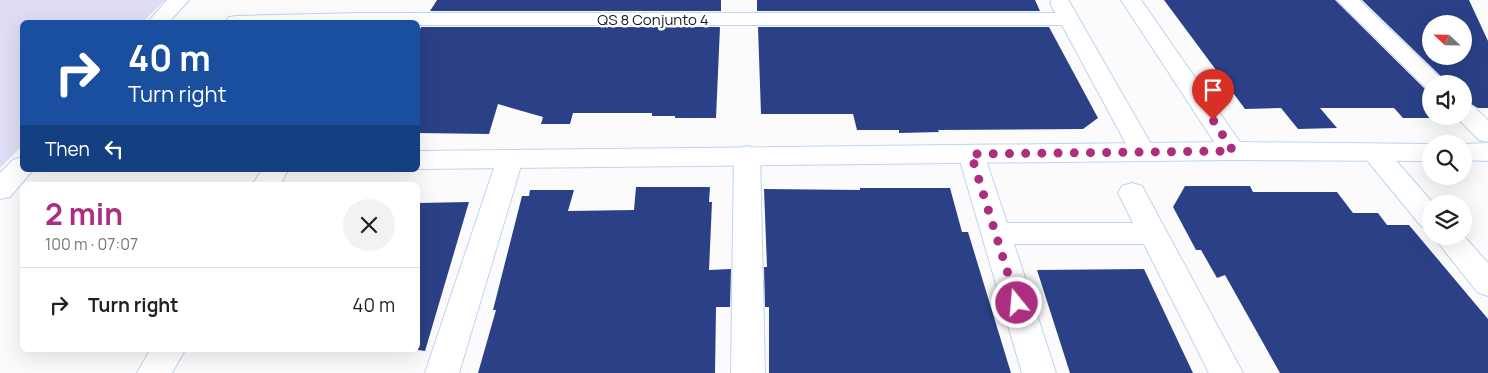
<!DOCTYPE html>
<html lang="en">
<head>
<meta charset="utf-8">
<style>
  body { margin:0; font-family:Manrope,sans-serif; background:#f2f2f2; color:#222; height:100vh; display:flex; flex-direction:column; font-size:19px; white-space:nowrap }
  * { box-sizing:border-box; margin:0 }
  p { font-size:16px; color:#767676 }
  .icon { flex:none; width:28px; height:28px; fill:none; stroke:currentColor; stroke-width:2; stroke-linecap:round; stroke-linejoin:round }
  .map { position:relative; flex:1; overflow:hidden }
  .panel { position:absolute; left:20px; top:182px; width:400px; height:170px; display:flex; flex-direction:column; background:#fff; border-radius:8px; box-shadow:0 5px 20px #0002 }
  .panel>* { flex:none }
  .hud { position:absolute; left:20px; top:20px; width:400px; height:152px; border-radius:8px; box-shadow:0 5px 20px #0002; background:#1a4fa0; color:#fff; overflow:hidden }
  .needle { width:32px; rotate:292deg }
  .buttons { position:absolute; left:1422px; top:15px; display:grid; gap:10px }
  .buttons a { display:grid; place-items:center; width:50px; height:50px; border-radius:50%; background:#fff; box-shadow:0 5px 20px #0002; font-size:25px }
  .pin { position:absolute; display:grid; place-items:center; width:42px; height:42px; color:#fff; margin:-51px -21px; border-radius:50% 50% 50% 0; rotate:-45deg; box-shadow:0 0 5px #0007 }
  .pin .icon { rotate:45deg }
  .me { position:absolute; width:55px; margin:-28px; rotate:343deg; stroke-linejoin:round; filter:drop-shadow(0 0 4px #0008) }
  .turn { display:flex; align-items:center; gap:18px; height:105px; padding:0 25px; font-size:22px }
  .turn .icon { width:65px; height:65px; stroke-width:2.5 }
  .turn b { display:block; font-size:35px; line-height:42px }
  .then { display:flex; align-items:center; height:48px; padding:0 25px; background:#0003; gap:10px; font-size:19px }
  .round { display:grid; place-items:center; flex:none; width:52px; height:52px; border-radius:26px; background:#f2f2f2 }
  .summary { display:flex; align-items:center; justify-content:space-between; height:85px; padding:0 25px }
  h1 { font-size:30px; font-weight:700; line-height:38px; color:#ab2e80 }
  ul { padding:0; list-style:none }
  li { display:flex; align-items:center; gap:15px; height:75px; padding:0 25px; border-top:1px solid #e0e0e0 }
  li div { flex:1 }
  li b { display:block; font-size:19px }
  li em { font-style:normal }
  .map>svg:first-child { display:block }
  .green { fill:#deddf5 }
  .building { fill:#2b4087; fill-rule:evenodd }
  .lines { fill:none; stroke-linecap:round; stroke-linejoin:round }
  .minor-casing { stroke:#bbd5f0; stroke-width:2 }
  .tertiary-casing { stroke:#bbd5f0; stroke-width:2 }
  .minor { fill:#fff; fill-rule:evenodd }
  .tertiary { fill:#fff; fill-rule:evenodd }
  .route { stroke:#ab2e80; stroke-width:9; stroke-dasharray:0 16.2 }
  .labels { text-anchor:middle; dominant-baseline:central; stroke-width:5; stroke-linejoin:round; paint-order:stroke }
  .far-street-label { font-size:15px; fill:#101922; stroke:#fff }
</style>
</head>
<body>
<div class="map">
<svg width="1488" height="373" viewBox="0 0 1488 373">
  <rect width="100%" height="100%" fill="#fbfbfb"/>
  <path class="green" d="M 0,0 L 165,0 L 143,22 L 22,22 L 22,146 L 0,168 Z"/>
  <path class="building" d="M 437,0 L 721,0 L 721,11 L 430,11 Z
    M 757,0 L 1035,0 L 1040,11 L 757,11 Z
    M 1164,0 L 1335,0 L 1426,90 L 1431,92 L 1431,116 L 1446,118 L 1403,118 L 1394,108 L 1320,108 L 1337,128 L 1298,129 L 1281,108 L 1245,109 Z
    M 1362,0 L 1469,0 L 1488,41 L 1488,108 L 1478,108 L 1464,101 L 1464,84 L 1449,84 ZM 1431,24 L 1464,24 L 1464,56 L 1431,56 Z
    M 421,27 L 720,27 L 716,118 L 675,118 L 675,116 L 652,116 L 652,113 L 573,113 L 570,124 L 541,124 L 543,117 L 498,104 L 489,134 L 418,133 L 418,33 Z
    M 758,27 L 1049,27 L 1098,118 L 1083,129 L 938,130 L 939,132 L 899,133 L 899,130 L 857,130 L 853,114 L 761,114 Z
    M 1185,186 L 1250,186 L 1253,192 L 1337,192 L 1353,213 L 1378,213 L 1387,225 L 1409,225 L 1488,319 L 1488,373 L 1280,373 L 1225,275 L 1217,278 L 1201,250 L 1196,250 L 1173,207 Z
    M 636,187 L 710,187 L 709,202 L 712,202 L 709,270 L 731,269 L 730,307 L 716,307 L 715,373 L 478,373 L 496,310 L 493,310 L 522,196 L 529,196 L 530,190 L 574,190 L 568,211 L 634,210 Z
    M 860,188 L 950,188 L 962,232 L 968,232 L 1011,373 L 769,373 L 769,307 L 765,307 L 764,267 L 767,267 L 764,189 L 860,190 Z
    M 469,202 L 425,351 L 418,350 L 418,203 Z
    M 1144,269 L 1193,373 L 1070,373 L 1037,270 Z"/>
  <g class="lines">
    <defs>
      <path id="minor" d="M 1052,0 L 1068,0 L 1070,3 L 1155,151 L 1151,157 L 1142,160 L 1133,157 L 1062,25 L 418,25 L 418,22 L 226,22 L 229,17 L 237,16 L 360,13 L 1055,13 L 1050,3 Z
        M 1121,0 L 1141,0 L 1242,145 L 1246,151 L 1242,157 L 1233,160 L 1224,157 Z
        M 1337,0 L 1359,0 L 1447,84 L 1431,84 L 1431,90 L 1427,89 Z
        M 1464,103 L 1473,106 L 1488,120 L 1488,142 L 1479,140 L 1455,116 L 1464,116 Z
        M 1375,144 L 1384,147 L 1434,204 L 1431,204 L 1431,229 L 1421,226 L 1366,159 L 1362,153 L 1366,147 Z
        M 971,145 L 980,148 L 984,154 L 1007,223 L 1133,223 L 1118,193 L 1122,186 L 1132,183 L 1142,186 L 1243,373 L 1209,373 L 1144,244 L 1014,244 L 1056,373 L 1022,373 L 958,154 L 962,148 Z
        M 747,146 L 756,149 L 760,155 L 765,373 L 731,373 L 734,155 L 738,149 Z
        M 510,150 L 519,153 L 523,159 L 459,373 L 425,373 L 497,159 L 501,153 Z
        M 262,170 L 288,170 L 280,185 L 252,185 Z
        M 1433,236 L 1464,236 L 1488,263 L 1488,296 L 1477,292 Z
        M 150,350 L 185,350 L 172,373 L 137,373 Z"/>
      <path id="tertiary" d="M 167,0 L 189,0 L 169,22 L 148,22 Z
        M 1233,142 L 1432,144 L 1431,161 L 1233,160 L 418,169 L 418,151 Z
        M 1488,143 L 1488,161 L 1464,160 L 1463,144 Z
        M 22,157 L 22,170 L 33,170 L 10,197 L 0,199 L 0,173 L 13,160 Z"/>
    </defs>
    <use href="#minor" class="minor-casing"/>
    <use href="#tertiary" class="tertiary-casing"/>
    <use href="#minor" class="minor"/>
    <use href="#tertiary" class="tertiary"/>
  </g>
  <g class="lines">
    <path class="route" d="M 1017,303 L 971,154 L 1233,151 L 1213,120"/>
  </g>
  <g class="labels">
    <g class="far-street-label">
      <text x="653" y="19">QS 8 Conjunto 4</text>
    </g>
  </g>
</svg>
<div class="buttons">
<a><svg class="needle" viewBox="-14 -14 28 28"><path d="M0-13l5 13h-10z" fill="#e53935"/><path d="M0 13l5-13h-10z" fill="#767676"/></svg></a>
<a><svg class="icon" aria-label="sound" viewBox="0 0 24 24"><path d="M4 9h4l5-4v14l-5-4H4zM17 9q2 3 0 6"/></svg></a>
<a><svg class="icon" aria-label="search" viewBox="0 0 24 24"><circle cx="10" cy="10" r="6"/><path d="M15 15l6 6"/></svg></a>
<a><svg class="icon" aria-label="layers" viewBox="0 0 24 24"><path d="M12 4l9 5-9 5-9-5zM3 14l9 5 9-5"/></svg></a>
</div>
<div class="pin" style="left:1213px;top:120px;background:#d93025"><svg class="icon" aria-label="arrive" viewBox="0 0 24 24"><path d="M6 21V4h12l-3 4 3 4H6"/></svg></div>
<svg class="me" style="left:1017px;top:303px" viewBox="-20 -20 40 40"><circle r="17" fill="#ab2e80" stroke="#fff" stroke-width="3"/><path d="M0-11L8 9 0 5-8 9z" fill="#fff"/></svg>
<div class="hud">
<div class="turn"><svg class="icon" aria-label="right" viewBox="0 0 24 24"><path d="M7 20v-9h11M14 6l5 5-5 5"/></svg><div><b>40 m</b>Turn right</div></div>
<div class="then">Then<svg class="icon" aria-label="left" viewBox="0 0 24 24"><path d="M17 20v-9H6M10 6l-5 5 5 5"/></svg></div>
</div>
<section class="panel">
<div class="summary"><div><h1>2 min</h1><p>100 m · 07:07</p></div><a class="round"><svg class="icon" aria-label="close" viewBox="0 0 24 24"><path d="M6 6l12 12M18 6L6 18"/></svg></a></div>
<ul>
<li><svg class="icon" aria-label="right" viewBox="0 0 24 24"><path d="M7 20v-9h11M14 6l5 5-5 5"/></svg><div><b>Turn right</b></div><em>40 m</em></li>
</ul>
</section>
</div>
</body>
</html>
